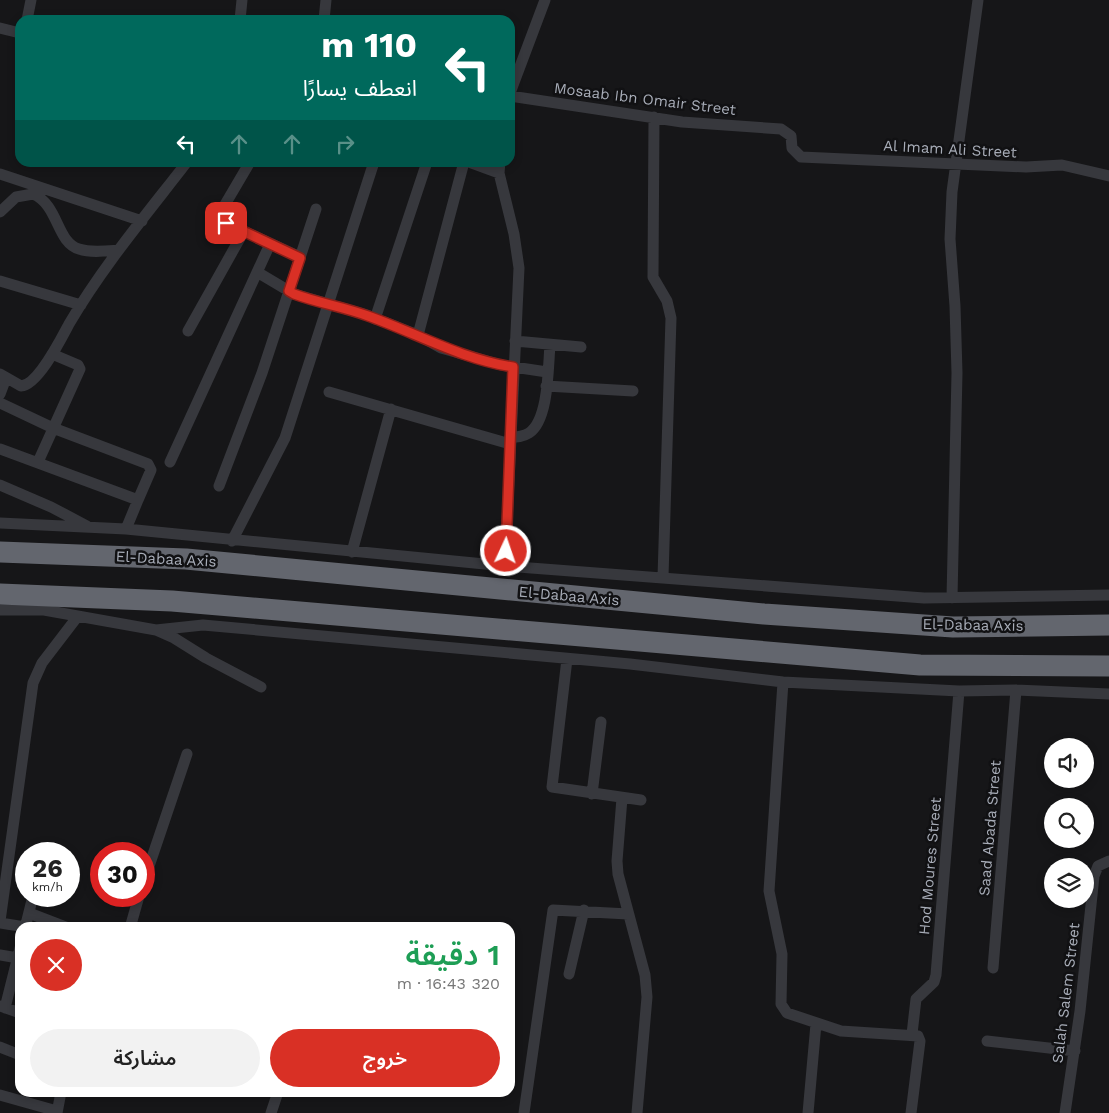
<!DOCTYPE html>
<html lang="ar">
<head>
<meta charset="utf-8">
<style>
  body { margin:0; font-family:"Work Sans","Noto Sans Arabic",sans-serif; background:#f2f2f2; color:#222; direction:rtl; height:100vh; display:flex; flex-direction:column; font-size:19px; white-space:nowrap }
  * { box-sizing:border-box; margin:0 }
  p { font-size:16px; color:#767676 }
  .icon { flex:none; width:28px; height:28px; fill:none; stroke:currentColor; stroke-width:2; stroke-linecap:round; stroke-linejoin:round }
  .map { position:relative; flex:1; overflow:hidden; direction:ltr }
  .sheet { position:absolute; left:15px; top:922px; width:500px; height:175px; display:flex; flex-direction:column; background:#fff; border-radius:15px; box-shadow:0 2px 8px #0003; direction:rtl }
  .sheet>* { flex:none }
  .top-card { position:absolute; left:15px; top:15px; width:500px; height:152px; border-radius:15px; box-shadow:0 2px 8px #0003; direction:rtl; background:#00695c; color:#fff; overflow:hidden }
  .buttons { position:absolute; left:1044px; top:738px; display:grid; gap:10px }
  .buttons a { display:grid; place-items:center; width:50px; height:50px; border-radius:50%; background:#fff; box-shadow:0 2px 8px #0003; font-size:25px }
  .speed { position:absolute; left:15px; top:842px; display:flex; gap:10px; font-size:25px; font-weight:700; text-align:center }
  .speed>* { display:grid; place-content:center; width:65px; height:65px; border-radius:50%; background:#fff; box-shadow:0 2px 8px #0003; line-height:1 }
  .speed small { font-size:12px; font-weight:400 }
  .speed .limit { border:8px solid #d22; background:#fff; color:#111 }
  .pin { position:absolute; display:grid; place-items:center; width:42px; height:42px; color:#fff; margin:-21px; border-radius:10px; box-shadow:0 2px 8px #0006 }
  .me { position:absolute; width:55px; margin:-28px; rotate:3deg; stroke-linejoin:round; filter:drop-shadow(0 0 4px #0008) }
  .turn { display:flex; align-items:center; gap:18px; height:105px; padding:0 15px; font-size:22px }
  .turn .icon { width:65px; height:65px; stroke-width:2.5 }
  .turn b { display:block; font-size:35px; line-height:42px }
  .lanes { display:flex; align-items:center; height:48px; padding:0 15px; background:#0003; justify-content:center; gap:25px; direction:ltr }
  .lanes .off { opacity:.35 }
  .round { display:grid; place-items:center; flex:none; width:52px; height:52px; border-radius:26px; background:#f2f2f2 }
  .summary { display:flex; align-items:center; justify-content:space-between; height:85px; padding:0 15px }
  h1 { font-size:30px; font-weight:600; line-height:38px; color:#1e9e55 }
  .button { display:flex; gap:10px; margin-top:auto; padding:10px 15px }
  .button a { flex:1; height:58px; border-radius:30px; background:#d93025; color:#fff; font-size:20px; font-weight:600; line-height:58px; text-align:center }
  .button a+a { background:#f2f2f2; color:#222 }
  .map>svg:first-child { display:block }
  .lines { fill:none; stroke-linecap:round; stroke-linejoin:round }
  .minor { stroke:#37383d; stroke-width:11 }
  .motorway { stroke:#63666e; stroke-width:21 }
  .route-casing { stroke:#8d1f18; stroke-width:12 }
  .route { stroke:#d93025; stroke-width:9 }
  .labels { text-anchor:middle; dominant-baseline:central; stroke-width:5; stroke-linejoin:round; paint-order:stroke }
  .street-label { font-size:15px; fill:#a8adb8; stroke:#111113 }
</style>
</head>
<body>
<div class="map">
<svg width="1109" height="1113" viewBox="0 0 1109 1113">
  <rect width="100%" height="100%" fill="#161618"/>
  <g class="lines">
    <path class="minor" d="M 27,20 L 31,0
      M 240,20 L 242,0
      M 324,20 L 326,0
      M 0,28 L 20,33
      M 510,93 L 545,0
      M 510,96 L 682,122 L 781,129 L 791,136 L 792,148 L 801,157 L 1026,167 L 1062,165 L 1109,176
      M 654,117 L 653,277 L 667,301 L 671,318 L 663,577
      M 250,162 L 220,213 L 220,218 L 226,223 L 300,257
      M 469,162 L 499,173
      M 500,162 L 499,173 L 514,234 L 519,268 L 505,566
      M 0,174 L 142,221
      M 0,212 L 16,197 L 33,194 C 59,205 56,242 79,249 C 91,253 106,251 118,250
      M 257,272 L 294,294 L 367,315 L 418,335 L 441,348 L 501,365 L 547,372
      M 0,281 L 81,305
      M 375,319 L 427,162
      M 188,331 L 244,231
      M 418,335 L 464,162
      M 515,341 L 581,347
      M 0,374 L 21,386 C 38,385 61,339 69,324 C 103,266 146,215 187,162
      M 546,386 L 633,391
      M 329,392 L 510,444
      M 0,394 L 6,378
      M 0,403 L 53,428 L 148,464 L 151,470 L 138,500
      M 510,437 C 517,437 523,437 529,433 C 549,420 548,367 550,345
      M 0,449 L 138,500 L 126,529
      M 38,462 L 80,369 L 78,365 L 52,354
      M 170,462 L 270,244
      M 0,485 L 51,507 L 87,526
      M 219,486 L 262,373 L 316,209
      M 0,523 L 126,529 L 505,566 L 924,598 L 1109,595
      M 232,541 L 285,438 L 374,162
      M 352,552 L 391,409
      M 952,598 L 957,373 L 955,306 L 950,239 L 952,192 L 978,0
      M 0,610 L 44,610 L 156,630 L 174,638 L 206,658 L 261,687
      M 156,630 L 203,625 L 630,664 L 783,682 L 959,691 L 1016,690 L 1109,694
      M 567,659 L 552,787 L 641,800
      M 783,682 L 769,891 L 782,954 L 781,1004 L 787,1013 L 841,1031 L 918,1036 L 920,1041 L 911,1113
      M 592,794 L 601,722
      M 622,798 L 617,861 L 618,874 L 645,975 L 647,997 L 637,1113
      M 144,881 L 187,754
      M 29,913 L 68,928
      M 0,921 L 33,683 L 42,663 L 78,616
      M 0,923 L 25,927
      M 25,928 L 33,896
      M 130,928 L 139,896
      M 0,955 L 18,958
      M 993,968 L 1016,690
      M 569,974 L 584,910
      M 0,1006 L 20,1013
      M 5,1008 L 20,948
      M 912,1034 L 916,999 L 934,982 L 936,975 L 959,691
      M 987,1041 L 1075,1051
      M 0,1047 L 20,1055
      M 0,1095 L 57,1111
      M 57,1113 L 61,1092
      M 271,1113 L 278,1092
      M 524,1113 L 553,910 L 628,914
      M 808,1113 L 816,1024
      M 1065,1113 L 1080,1011 L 1094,876 L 1098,866 L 1109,861"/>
    <path class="motorway" d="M 0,552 L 186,559 L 764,614 L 953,627 L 1109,625
      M 0,594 L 172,601 L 920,665 L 1109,666"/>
  </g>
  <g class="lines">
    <defs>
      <path id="route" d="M 226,223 L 300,258 L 289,291 L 294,294 C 318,303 344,307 368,316 C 416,333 461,359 513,367 L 506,551"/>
    </defs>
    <use href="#route" class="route-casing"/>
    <use href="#route" class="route"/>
  </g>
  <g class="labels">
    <g class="street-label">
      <text transform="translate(645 99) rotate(7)">Mosaab Ibn Omair Street</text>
      <text transform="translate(950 149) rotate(3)">Al Imam Ali Street</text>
      <text transform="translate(166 559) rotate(3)">El-Dabaa Axis</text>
      <text transform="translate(569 596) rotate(5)">El-Dabaa Axis</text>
      <text transform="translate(973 625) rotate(1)">El-Dabaa Axis</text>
      <text transform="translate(990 828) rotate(-85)">Saad Abada Street</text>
      <text transform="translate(930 866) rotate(-85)">Hod Moures Street</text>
      <text transform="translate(1066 993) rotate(-83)">Salah Salem Street</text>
    </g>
  </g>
</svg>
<div class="buttons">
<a><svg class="icon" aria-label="sound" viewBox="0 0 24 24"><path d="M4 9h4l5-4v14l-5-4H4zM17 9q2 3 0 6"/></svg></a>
<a><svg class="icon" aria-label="search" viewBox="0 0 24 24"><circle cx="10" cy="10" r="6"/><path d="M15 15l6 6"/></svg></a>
<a><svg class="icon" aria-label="layers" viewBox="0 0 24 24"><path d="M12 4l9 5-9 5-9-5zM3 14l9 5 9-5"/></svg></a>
</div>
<div class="speed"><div>26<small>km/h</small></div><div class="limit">30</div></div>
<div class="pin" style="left:226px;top:223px;background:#d93025"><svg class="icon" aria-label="arrive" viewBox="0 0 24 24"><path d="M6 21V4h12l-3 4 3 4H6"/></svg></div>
<svg class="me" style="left:506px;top:551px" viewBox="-20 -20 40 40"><circle r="17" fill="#d93025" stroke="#fff" stroke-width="3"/><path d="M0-11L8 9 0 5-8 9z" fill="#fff"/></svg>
<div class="top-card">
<div class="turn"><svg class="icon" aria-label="left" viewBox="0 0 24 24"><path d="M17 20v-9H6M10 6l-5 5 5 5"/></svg><div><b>110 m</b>انعطف يسارًا</div></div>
<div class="lanes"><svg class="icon" aria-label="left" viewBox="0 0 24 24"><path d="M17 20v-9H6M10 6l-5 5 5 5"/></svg><svg class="icon off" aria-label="ahead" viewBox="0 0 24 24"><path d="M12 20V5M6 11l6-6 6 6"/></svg><svg class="icon off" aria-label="ahead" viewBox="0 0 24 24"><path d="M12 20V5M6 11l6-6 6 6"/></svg><svg class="icon off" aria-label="right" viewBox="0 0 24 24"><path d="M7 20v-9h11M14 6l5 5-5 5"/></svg></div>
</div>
<section class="sheet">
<div class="summary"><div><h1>1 دقيقة</h1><p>320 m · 16:43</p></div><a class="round" style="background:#d93025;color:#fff"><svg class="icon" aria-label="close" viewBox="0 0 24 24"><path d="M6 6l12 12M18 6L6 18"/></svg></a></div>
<div class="button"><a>خروج</a><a>مشاركة</a></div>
</section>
</div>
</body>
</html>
